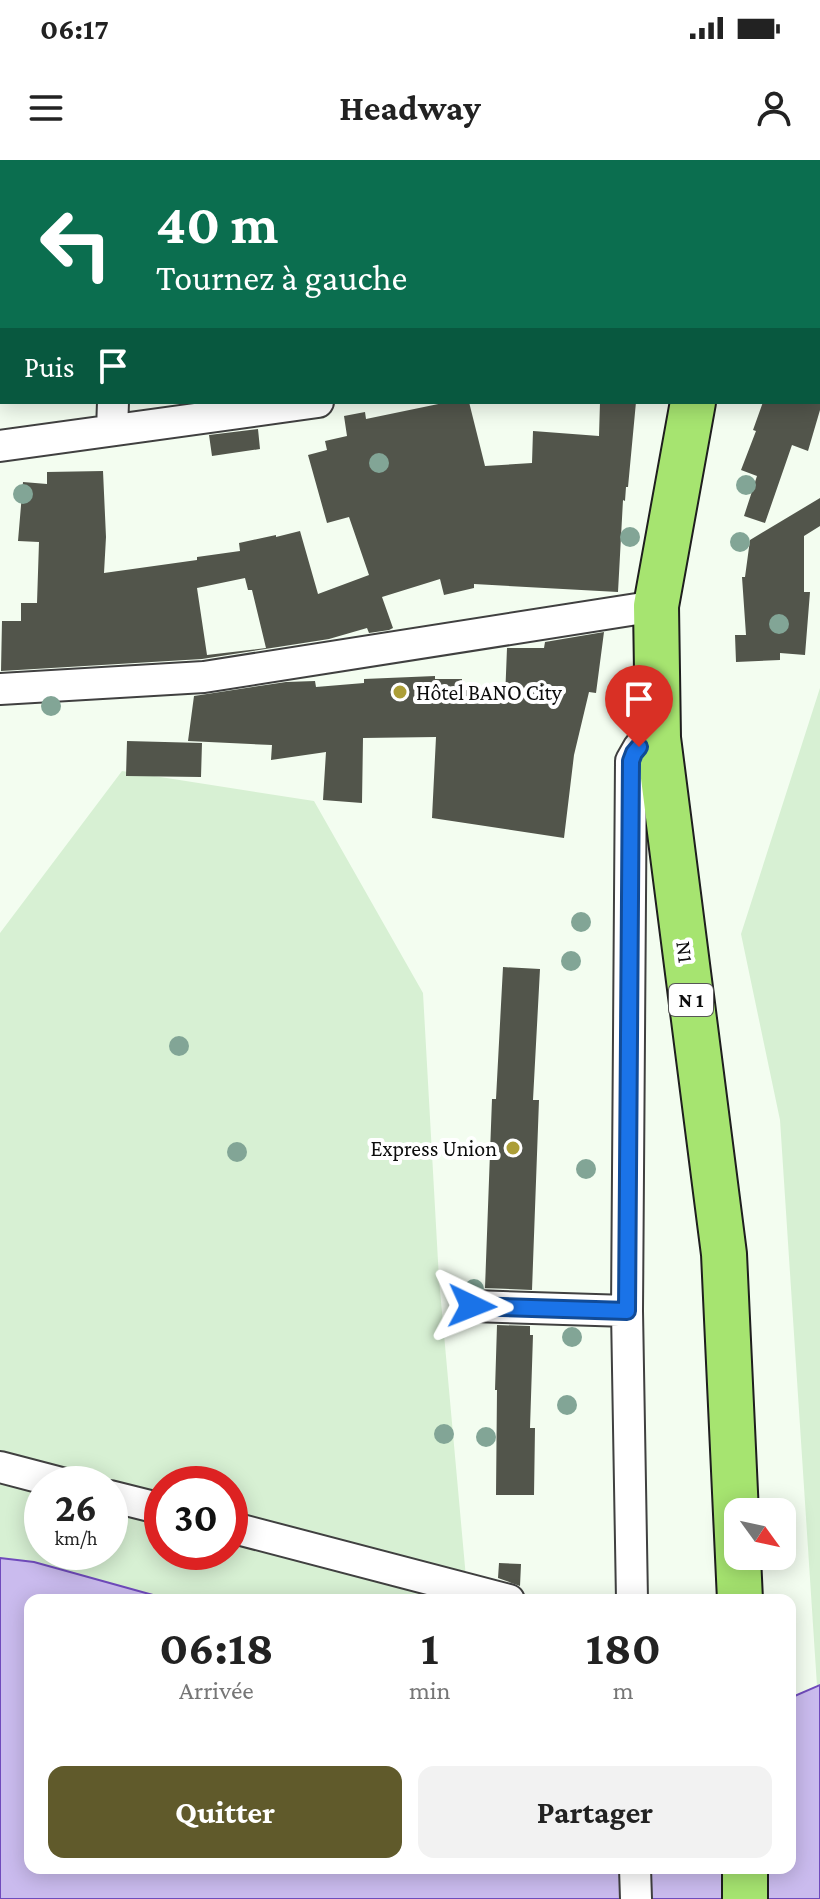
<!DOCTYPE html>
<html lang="fr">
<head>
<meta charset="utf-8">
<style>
  body { margin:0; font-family:"Crimson Pro",serif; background:#f2f2f2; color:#222; height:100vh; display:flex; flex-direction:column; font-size:30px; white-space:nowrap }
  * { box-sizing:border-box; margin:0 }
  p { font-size:26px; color:#767676 }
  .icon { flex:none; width:44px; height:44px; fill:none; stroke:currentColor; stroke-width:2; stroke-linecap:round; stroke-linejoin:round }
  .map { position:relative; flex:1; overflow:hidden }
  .details { position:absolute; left:24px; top:1434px; width:772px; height:280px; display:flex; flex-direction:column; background:#fff; border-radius:16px; box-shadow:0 4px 20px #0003 }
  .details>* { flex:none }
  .hud { position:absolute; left:0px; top:0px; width:820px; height:244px; box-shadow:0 4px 20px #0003; background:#0b6e4f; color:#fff; overflow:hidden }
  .needle { width:52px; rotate:123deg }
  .controls { position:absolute; left:724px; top:1338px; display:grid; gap:16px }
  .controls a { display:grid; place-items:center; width:72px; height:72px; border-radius:16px; background:#fff; box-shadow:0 4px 20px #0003; font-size:40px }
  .speed { position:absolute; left:24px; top:1306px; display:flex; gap:16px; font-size:40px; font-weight:700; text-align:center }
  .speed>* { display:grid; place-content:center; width:104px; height:104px; border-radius:50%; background:#fff; box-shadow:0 4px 20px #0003; line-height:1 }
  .speed small { font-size:20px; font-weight:400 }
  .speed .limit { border:12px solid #d22; background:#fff; color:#111 }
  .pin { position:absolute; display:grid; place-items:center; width:68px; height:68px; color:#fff; margin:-82px -34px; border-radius:50% 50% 50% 0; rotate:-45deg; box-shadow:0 0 8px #0007 }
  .pin .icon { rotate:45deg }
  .me { position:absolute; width:88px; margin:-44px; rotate:92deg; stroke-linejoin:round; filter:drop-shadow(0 0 6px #0008) }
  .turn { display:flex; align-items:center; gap:28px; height:168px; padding:0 24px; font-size:36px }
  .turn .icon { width:104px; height:104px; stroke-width:2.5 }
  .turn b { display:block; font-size:56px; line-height:68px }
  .then { display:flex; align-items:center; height:76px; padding:0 24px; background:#0003; gap:16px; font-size:30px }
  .eta { display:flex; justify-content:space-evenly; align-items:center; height:136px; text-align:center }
  .eta b { font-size:48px; font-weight:700; line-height:56px }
  .cta { display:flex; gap:16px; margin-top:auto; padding:16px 24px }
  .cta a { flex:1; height:92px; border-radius:16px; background:#605a2b; color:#fff; font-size:32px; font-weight:700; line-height:92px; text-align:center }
  .cta a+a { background:#f2f2f2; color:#222 }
  .status { display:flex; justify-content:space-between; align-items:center; height:56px; padding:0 40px; background:#fff; direction:ltr }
  .status svg { height:22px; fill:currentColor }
  header { display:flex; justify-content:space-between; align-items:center; height:104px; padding:0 24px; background:#fff; font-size:36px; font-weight:700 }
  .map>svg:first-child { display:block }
  .farmland { fill:#d7f0d3; fill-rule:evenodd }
  .water { fill:#cabbee; stroke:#704bbc; stroke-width:2 }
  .building { fill:#52554b; fill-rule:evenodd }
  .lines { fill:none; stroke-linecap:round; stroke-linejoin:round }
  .minor-casing { stroke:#404040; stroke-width:34 }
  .trunk-casing { stroke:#1e1e1e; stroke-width:48 }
  .minor { stroke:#fff; stroke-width:30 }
  .trunk { stroke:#a6e470; stroke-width:44 }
  .tree { fill:#82a596 }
  .route-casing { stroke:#114b97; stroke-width:20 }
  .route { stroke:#1a73e8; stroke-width:14 }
  .poi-dot { fill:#ac9e37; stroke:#fff; stroke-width:3 }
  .labels { text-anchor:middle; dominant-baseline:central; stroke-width:8; stroke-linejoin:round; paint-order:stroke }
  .shield { fill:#fff; stroke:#565656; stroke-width:2 }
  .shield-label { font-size:20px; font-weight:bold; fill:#0d0d0d }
  .poi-label { font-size:22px; fill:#0d0d0d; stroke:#fff; text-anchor:start }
  .street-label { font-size:22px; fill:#0d0d0d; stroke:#fff }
</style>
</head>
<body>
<div class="status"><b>06:17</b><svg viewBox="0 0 49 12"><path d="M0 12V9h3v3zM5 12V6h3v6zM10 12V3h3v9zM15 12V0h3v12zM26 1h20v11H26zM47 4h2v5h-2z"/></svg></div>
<header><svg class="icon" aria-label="menu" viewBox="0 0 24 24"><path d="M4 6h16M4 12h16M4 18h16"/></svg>Headway<svg class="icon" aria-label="person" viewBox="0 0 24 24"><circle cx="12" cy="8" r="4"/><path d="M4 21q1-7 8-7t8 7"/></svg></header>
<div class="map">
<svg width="820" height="1739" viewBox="0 0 820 1739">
  <rect width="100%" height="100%" fill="#f3fdf0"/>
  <path class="farmland" d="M 820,528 L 820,1525 L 817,1526 L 780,960 L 741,774 Z
    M 122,611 L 314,641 L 423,833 L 439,1119 L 468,1440 L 171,1440 L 34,1402 L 0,1398 L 0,773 ZM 42,1324 L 110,1324 L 110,1392 L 42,1392 ZM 162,1324 L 230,1324 L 230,1392 L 162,1392 Z"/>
  <path class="water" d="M 0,1398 L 34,1402 L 171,1440 L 30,1440 L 30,1708 L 790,1708 L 790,1538 L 820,1525 L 820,1739 L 0,1739 Z"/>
  <path class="building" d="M 448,242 L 469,242 L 485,306 L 532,303 L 533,271 L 599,276 L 600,242 L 636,242 L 628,327 L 626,327 L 625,341 L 623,340 L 618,432 L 474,424 L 474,428 L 444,435 L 440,419 L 382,437 L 393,468 L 389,470 L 369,473 L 367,468 L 329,479 L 202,499 L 1,511 L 2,461 L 21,461 L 21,443 L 37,443 L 39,382 L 18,381 L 23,322 L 47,324 L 47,312 L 103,311 L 106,377 L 104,413 L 197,400 L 197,397 L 240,391 L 239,383 L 276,375 L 276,377 L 300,371 L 318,434 L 369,415 L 349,357 L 327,363 L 308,295 L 327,290 L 325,281 L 347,276 L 344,256 L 365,252 L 366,259 ZM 245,418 L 248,430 L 252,430 L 266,488 L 207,495 L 197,428 Z
    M 763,242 L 820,242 L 820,250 L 808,291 L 792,285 L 765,363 L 744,356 L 757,316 L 741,310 L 756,271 L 753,270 Z
    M 258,269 L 260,289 L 212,296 L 209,275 Z
    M 820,338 L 820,366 L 804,376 L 804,432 L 810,432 L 805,495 L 780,493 L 780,500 L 736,502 L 735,475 L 746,475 L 742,417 L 745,417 L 750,380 Z
    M 604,472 L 596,533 L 589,532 L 574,595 L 564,678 L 432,658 L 436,577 L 363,578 L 362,643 L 323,640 L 326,592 L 271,600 L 272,585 L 188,581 L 194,536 L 286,522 L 315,521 L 316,527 L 364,523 L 364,519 L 435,516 L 435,519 L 462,519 L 462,529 L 505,539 L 507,488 L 544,488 L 545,482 Z
    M 127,581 L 202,583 L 201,617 L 126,616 Z
    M 503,807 L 540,809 L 533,940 L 539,940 L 532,1130 L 485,1128 L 492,939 L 496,939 Z
    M 497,1165 L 530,1166 L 530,1175 L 533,1175 L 530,1268 L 535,1268 L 534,1335 L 496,1335 L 497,1230 L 495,1230 Z
    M 499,1403 L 521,1404 L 520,1426 L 498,1418 Z"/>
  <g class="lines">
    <defs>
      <path id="minor" d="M 124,2 L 124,0
        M 112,270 L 113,242
        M 0,286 L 318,242
        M 0,529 L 204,517 L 656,446
        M 472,1146 L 627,1151
        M 0,1307 L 65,1324
        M 110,1336 L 162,1349
        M 230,1367 L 509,1440
        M 632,1440 L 627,1151 L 631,601 L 639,587 L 658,578
        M 635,1708 L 636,1739"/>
      <path id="trunk" d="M 782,2 L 783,0
        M 693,242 L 656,446 L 658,578 L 724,1094 L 740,1440
        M 745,1708 L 745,1739"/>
    </defs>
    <use href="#minor" class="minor-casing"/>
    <use href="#trunk" class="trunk-casing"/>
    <use href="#minor" class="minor"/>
    <use href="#trunk" class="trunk"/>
  </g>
  <g class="tree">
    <circle cx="379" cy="303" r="10"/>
    <circle cx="746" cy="325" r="10"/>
    <circle cx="23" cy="334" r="10"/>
    <circle cx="630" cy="377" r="10"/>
    <circle cx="740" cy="382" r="10"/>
    <circle cx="779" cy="464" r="10"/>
    <circle cx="51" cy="546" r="10"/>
    <circle cx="581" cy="762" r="10"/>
    <circle cx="571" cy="801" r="10"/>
    <circle cx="179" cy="886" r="10"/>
    <circle cx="237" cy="992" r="10"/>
    <circle cx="586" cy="1009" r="10"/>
    <circle cx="474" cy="1129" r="10"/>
    <circle cx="572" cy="1177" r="10"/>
    <circle cx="567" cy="1245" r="10"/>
    <circle cx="444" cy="1274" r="10"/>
    <circle cx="486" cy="1277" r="10"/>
  </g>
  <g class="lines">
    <defs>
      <path id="route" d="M 472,1146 L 627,1151 L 631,601 L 634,593 L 639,587"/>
    </defs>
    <use href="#route" class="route-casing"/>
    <use href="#route" class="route"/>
  </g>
  <g class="poi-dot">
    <circle cx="400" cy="532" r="8"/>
    <circle cx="513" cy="988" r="8"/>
  </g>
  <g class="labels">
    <rect class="shield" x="669" y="824" width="44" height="32" rx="6"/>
    <g class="shield-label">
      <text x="691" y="840">N 1</text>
    </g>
    <g class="poi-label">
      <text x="416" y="532">Hôtel BANO City</text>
      <text x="497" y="988" text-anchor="end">Express Union</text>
    </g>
    <g class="street-label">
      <text transform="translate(685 792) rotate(83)">N1</text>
    </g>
  </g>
</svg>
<div class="controls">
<a><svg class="needle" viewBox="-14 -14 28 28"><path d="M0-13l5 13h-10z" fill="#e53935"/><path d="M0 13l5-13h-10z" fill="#767676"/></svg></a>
</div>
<div class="speed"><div>26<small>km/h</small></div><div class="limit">30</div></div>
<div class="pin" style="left:639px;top:587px;background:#d93025"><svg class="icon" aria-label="arrive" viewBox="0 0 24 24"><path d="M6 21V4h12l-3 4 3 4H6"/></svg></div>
<svg class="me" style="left:472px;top:1146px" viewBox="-20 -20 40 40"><path d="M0-17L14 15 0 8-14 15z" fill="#1a73e8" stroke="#fff" stroke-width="4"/></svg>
<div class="hud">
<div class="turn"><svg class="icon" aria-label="left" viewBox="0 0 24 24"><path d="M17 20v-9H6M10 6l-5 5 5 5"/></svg><div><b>40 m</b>Tournez à gauche</div></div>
<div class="then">Puis<svg class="icon" aria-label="arrive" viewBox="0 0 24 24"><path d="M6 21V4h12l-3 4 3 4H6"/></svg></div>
</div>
<section class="details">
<div class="eta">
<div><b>06:18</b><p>Arrivée</p></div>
<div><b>1</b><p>min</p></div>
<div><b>180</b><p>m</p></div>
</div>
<div class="cta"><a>Quitter</a><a>Partager</a></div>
</section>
</div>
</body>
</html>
